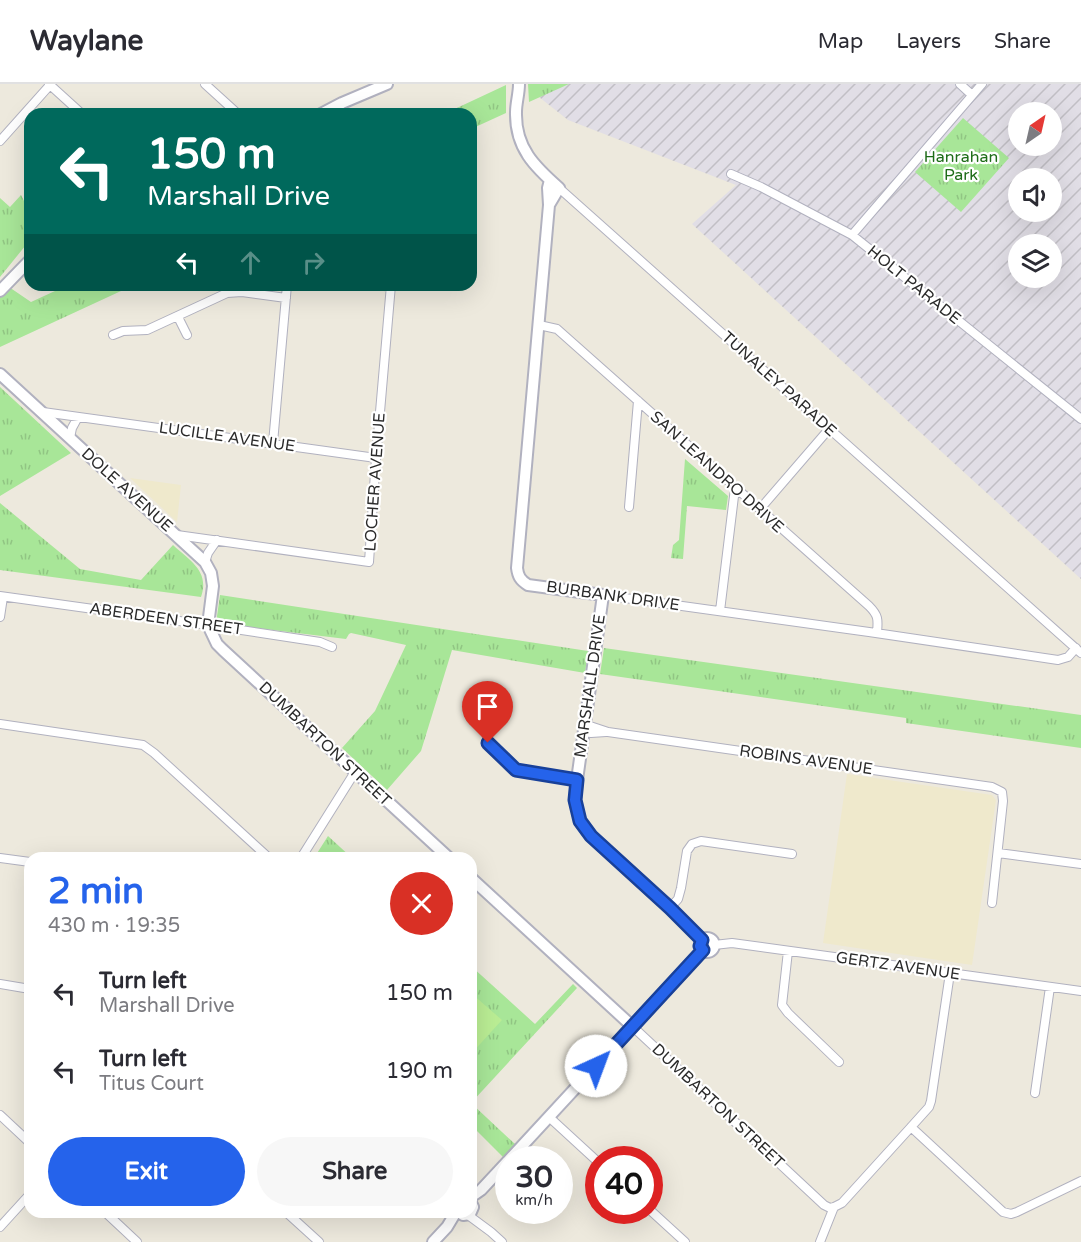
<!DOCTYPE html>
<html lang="en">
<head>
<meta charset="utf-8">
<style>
  body { margin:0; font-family:"Varela Round",sans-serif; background:#f7f7f7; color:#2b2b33; height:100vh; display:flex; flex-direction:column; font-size:22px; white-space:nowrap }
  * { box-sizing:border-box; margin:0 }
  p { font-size:20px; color:#7c7c81 }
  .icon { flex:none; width:33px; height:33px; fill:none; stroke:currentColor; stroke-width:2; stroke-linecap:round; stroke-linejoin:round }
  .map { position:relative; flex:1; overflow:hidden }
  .side { position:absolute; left:24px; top:768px; width:453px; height:366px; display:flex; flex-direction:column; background:#fff; border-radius:18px; box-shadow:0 6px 24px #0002 }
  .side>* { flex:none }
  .top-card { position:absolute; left:24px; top:24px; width:453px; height:183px; border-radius:18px; box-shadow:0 6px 24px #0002; background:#00695c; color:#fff; overflow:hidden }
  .needle { width:39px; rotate:34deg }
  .fabs { position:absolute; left:1008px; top:18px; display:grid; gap:12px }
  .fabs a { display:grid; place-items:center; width:54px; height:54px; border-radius:50%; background:#fff; box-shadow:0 6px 24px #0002; font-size:30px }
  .speed { position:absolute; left:495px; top:1062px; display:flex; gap:12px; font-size:30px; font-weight:700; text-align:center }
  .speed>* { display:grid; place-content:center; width:78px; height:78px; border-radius:50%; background:#fff; box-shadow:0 6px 24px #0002; line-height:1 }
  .speed small { font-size:15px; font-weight:400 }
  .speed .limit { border:9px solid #d22; background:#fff; color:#111 }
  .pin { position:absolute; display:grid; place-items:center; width:51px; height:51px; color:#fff; margin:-62px -26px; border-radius:50% 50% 50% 0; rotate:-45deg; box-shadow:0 0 6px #0007 }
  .pin .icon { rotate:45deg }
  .me { position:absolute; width:66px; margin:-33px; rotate:43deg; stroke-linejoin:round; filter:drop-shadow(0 0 4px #0008) }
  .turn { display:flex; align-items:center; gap:21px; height:126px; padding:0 24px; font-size:27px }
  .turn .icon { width:78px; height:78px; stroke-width:2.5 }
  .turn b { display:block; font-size:42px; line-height:51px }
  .lanes { display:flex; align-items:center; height:57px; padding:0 24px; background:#0003; justify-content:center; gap:30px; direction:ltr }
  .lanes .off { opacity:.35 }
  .round { display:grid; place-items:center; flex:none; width:63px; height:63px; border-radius:32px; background:#f7f7f7 }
  .head { display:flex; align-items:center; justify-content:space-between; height:102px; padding:0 24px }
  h1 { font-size:36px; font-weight:800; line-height:45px; color:#2563eb }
  .primary-button { display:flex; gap:12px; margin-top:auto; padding:12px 24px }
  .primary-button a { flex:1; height:69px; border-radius:36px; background:#2563eb; color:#fff; font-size:24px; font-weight:800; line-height:69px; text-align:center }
  .primary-button a+a { background:#f7f7f7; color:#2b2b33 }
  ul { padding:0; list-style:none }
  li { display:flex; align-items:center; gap:18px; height:78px; padding:0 24px }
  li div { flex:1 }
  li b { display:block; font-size:22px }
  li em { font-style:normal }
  header { display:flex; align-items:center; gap:36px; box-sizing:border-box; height:84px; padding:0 30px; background:#fff; border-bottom:2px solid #e1e1e2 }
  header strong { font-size:28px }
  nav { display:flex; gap:33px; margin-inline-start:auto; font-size:21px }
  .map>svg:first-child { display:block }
  .industrial { fill:url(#industrial-furrows); fill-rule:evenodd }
  .education { fill:#efe9cc }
  .grass { fill:url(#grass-tufts) }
  .pitch { fill:#baed94 }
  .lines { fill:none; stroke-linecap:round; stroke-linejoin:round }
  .street-casing { stroke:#b1b1bf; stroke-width:10 }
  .secondary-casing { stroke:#b1b1bf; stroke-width:14 }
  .street { stroke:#fff; stroke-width:8 }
  .secondary { stroke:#fff; stroke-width:10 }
  .route-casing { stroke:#184099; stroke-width:15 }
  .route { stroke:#2563eb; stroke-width:10 }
  .labels { text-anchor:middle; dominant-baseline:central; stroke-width:4.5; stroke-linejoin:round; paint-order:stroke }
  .park-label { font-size:16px; fill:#1e6c18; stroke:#fff }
  .street-label { font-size:16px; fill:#2b2b2b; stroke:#fff }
</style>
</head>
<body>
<header>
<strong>Waylane</strong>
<nav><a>Map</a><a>Layers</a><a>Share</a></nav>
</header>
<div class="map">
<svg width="1081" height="1158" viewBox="0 0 1081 1158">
  <defs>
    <pattern id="industrial-furrows" width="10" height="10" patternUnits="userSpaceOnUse" patternTransform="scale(1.5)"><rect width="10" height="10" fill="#e1dee6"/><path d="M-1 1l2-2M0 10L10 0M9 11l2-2" fill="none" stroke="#c1bfc5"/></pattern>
    <pattern id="grass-tufts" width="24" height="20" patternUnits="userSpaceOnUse" patternTransform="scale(1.5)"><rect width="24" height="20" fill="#a8e698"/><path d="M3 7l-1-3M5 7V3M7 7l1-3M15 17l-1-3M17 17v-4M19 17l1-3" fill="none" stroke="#91c583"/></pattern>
  </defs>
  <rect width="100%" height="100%" fill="#ede9dd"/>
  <path class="industrial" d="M 567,0 L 1081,0 L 1081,495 L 692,140 L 736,101 L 568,36 L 539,13 ZM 1018,28 L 1052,28 L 1052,62 L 1018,62 ZM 1018,94 L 1052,94 L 1052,128 L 1018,128 ZM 1018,160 L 1052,160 L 1052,194 L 1018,194 Z"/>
  <path class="education" d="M 130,394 L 181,401 L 177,438 Z
    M 847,690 L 992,711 L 996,716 L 972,881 L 823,859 Z"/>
  <path class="grass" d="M 528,0 L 569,0 L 529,18 Z
    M 506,1 L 506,29 L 471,45 L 471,30 L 444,30 Z
    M 963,34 L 1009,74 L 961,128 L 915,88 Z
    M 21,111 L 30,129 L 30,156 L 0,193 L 0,114 L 10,123 Z
    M 68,201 L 134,201 L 0,263 L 0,213 L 9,203 L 31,218 Z
    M 0,303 L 71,369 L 0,412 Z
    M 685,375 L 728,412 L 726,426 L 687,422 L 683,475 L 671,474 L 673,461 L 679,456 Z
    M 0,419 L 80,485 L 141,496 L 173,461 C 190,477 210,487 201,513 L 0,486 Z
    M 220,511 L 588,567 L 585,589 L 452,566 L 421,667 L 387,706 L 342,664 L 375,627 L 406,561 L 351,549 L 349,550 L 346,555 L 216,539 Z
    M 604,564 L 1081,631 L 1081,664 L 906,639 L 906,634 L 600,590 Z
    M 328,752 L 352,774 L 314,774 Z
    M 471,882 L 535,940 L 573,900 L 577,904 L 471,1019 L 516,1061 L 504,1074 L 471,1041 Z"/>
  <path class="pitch" d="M 471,909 L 502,936 L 471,970 Z"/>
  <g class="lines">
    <defs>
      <path id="street" d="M 49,0 L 82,30
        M 205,0 L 238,30
        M 960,0 L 972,11
        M 0,57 L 50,1
        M 731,90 L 761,103 L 852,151 L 1081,335
        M 559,104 L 1081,569
        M 852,151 L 982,0
        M 378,201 L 391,203
        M 178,233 L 187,251
        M 539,241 L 557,245 L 869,522 C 879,532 878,536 877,549
        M 113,251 L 123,247 L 147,246 L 227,209 L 242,208 L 286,214
        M 43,328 L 376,374
        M 70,354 L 72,344 L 78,333
        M 273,359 L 287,201
        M 629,423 L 638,317
        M 760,425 L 829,345
        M 177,451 L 369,478 L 376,374 L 391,201
        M 205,478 L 208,469 L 217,456
        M 603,511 L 869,548 L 1058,576 L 1068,573 L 1076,564
        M 0,512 L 208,541 L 320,558 L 332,563
        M 720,527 L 735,404
        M 0,533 L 3,513
        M 488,623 C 486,652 481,654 504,675 C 510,681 515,686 524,689 L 577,696
        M 0,640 L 143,661 L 154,669 L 269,774
        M 584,640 L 608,648 L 992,703 L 1002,708 L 1003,717 L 992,819
        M 583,648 L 591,649 L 606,648
        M 998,769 L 1081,780
        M 0,774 L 30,778
        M 301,774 L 355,688
        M 670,824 L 678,815 L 681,804 L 687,767 L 692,760 L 701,757 L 792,770
        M 714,861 L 732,859 L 1081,907
        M 788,867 L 782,921 L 788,929 L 839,978
        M 0,900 L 30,905
        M 632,942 L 824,1121 L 830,1124 L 834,1123
        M 1035,1009 L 1050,903
        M 0,1031 L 30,1059
        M 549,1033 L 598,1078
        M 911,1043 L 1003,1128 L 1011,1130 L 1017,1128 L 1081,1097
        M 650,1126 L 685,1158
        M 105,1128 L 137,1158
        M 286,1128 L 319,1158
        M 468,1131 L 491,1148 L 502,1158
        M 0,1143 L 30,1110
        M 820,1158 L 834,1123 L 842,1119 L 911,1043 L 929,1023 L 931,1017 L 950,889"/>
      <path id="secondary" d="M 519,0 C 519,10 516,19 516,28 C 515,64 535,83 559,104 L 549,121
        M 321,30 L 342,19 L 387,0
        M 550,96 L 548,104 L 549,121 L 517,484 C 518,492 520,496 528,501 L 603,511 L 577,696 L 575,716 L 580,737 L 591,752 L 670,824 L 702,856
        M 0,207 L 30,176
        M 0,290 L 205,478 L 211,489 L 213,502 L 208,541 L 217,560 L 223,566 L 449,774
        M 471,794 L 632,942
        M700 861a7 7 0 1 1 14 0a7 7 0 1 1-14 0Z
        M 509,1076 L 703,866
        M 471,1113 L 481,1106 L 508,1077
        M 459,1128 L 463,1131 L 470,1130 L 473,1123 L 471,1119
        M 433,1158 L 447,1143 L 456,1128"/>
    </defs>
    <use href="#street" class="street-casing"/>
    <use href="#secondary" class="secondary-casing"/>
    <use href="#street" class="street"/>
    <use href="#secondary" class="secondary"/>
  </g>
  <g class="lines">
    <defs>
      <path id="route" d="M 488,659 L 516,686 L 577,696 L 575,716 L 580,737 L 591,752 L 670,824 L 702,856 L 700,862 L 703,866 L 596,982"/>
    </defs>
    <use href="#route" class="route-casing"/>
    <use href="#route" class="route"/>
  </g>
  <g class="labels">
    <g class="park-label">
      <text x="961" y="73">Hanrahan<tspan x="961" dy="18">Park</tspan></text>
    </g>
    <g class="street-label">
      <text transform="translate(914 201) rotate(39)">HOLT PARADE</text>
      <text transform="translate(779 300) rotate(42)">TUNALEY PARADE</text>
      <text transform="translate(227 353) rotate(8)">LUCILLE AVENUE</text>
      <text transform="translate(717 388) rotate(42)">SAN LEANDRO DRIVE</text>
      <text transform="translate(375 398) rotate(-86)">LOCHER AVENUE</text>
      <text transform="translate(127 406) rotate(42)">DOLE AVENUE</text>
      <text transform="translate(613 512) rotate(8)">BURBANK DRIVE</text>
      <text transform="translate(166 535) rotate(8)">ABERDEEN STREET</text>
      <text transform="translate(590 602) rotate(-82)">MARSHALL DRIVE</text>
      <text transform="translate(325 660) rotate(43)">DUMBARTON STREET</text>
      <text transform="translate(806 676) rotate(8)">ROBINS AVENUE</text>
      <text transform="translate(898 882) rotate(8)">GERTZ AVENUE</text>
      <text transform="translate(718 1022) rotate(43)">DUMBARTON STREET</text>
    </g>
  </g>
</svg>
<div class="fabs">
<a><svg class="needle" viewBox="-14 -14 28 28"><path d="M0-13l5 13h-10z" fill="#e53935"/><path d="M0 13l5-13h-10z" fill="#7c7c81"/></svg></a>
<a><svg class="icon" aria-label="sound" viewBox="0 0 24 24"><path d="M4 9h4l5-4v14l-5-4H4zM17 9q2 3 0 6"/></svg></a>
<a><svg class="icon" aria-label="layers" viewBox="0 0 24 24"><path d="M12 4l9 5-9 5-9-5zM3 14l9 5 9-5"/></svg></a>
</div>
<div class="speed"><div>30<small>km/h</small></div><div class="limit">40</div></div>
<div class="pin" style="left:488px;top:659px;background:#d93025"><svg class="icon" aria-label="arrive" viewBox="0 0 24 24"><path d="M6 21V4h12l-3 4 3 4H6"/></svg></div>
<svg class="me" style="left:596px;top:982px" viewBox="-20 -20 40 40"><circle r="19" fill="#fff"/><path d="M0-13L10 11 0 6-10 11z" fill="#2563eb"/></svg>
<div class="top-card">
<div class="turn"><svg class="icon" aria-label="left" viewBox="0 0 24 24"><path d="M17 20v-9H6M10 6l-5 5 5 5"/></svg><div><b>150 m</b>Marshall Drive</div></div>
<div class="lanes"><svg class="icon" aria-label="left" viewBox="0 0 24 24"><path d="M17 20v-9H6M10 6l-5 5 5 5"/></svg><svg class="icon off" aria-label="ahead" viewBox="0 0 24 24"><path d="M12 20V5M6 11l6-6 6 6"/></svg><svg class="icon off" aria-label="right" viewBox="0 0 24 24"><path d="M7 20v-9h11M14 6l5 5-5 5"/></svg></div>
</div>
<section class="side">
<div class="head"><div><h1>2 min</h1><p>430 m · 19:35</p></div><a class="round" style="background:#d93025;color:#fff"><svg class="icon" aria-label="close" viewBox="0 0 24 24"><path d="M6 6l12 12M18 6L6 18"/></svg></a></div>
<ul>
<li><svg class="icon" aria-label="left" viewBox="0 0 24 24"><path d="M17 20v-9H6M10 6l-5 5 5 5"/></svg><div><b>Turn left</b><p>Marshall Drive</p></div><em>150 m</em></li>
<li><svg class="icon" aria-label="left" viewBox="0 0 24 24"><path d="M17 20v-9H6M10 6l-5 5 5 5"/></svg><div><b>Turn left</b><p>Titus Court</p></div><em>190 m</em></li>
</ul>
<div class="primary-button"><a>Exit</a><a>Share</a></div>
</section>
</div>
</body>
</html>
